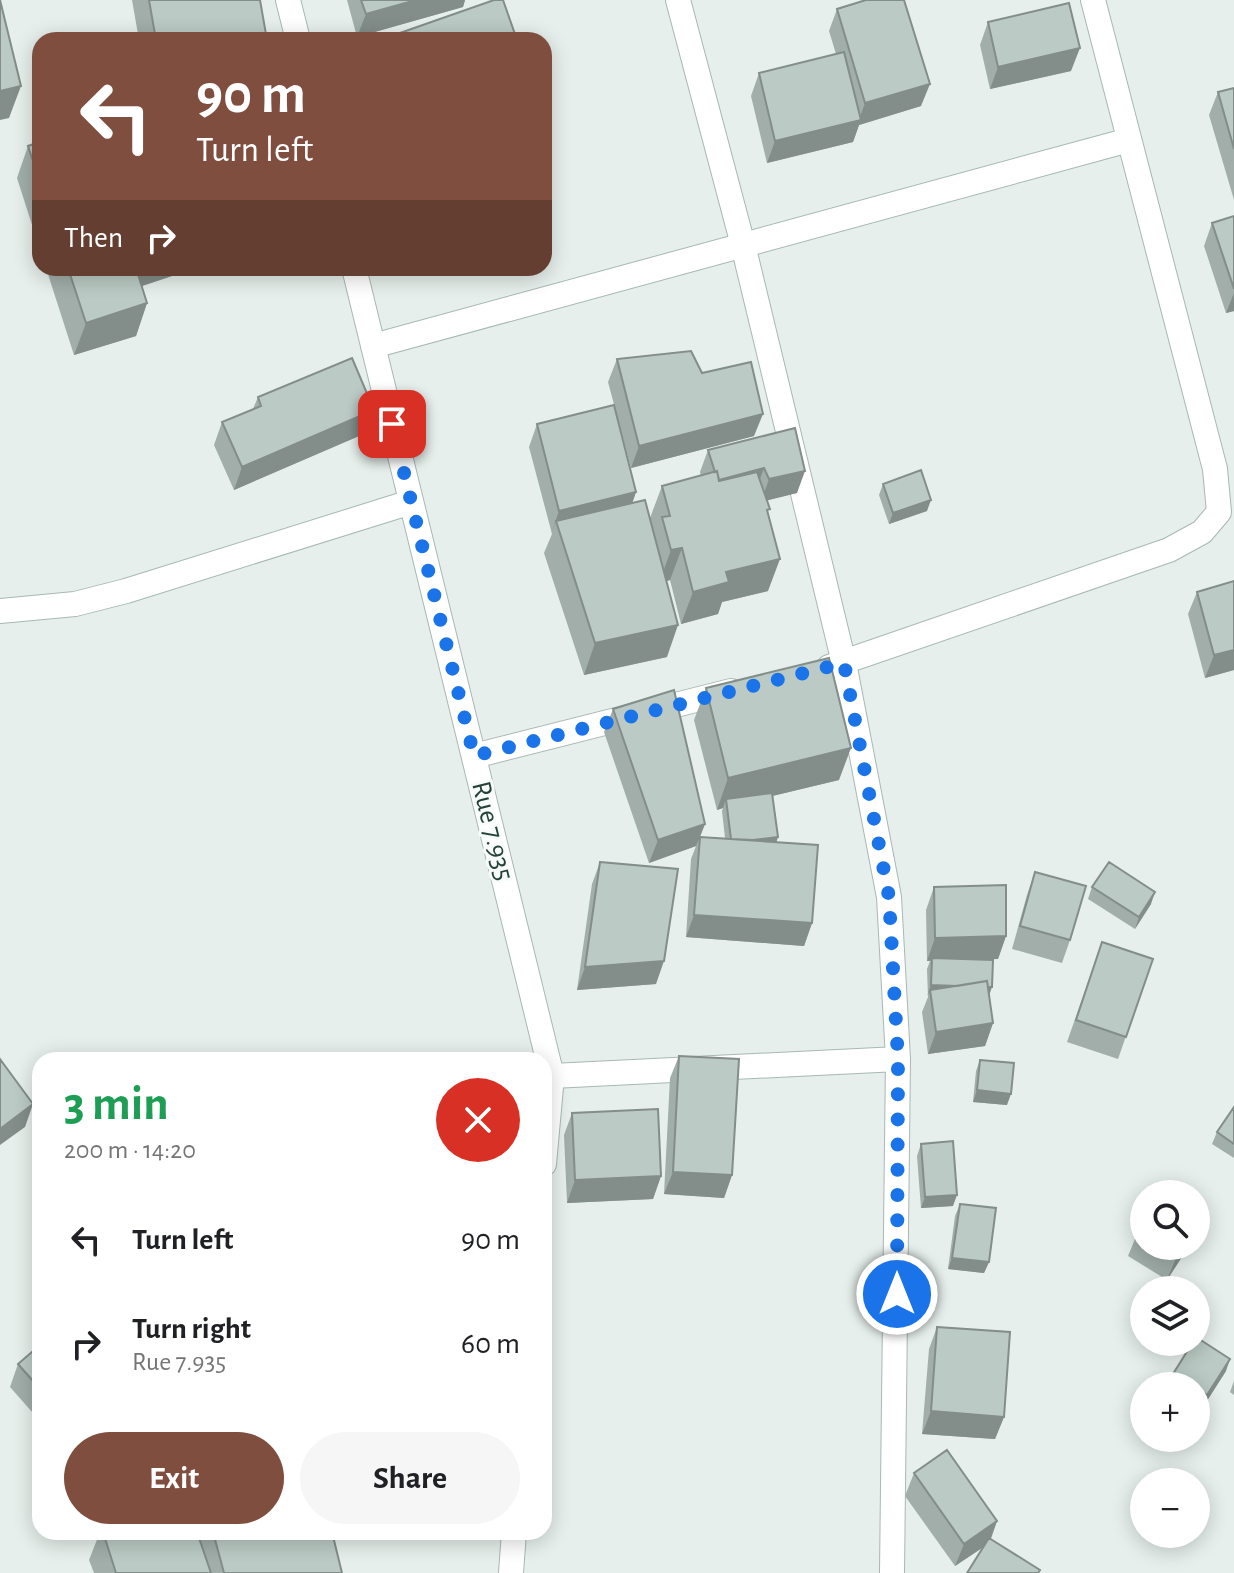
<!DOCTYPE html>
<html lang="en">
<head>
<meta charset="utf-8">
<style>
  body { margin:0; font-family:"Alegreya Sans",sans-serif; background:#f6f6f6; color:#202124; height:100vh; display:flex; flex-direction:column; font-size:30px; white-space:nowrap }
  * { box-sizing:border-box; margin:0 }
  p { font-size:26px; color:#757577 }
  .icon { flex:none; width:44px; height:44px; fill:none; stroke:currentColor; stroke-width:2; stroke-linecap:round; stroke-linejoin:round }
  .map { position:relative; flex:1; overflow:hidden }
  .panel { position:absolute; left:32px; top:1052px; width:520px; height:488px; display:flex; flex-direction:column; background:#fff; border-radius:24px; box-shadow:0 4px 20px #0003 }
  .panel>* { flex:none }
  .top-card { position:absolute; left:32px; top:32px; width:520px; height:244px; border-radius:24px; box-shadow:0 4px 20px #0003; background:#7f4e3f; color:#fff; overflow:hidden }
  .fabs { position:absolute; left:1130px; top:1180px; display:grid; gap:16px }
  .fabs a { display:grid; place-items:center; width:80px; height:80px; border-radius:50%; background:#fff; box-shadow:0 4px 20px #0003; font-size:40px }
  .pin { position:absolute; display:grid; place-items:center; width:68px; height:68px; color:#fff; margin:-34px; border-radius:16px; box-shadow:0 4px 12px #0006 }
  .me { position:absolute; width:88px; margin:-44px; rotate:0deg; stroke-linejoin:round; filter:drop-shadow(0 0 6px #0008) }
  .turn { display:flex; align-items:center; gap:28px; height:168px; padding:0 32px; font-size:36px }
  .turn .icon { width:104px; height:104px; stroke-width:2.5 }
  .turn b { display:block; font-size:56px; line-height:68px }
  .then { display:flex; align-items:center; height:76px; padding:0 32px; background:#0003; gap:16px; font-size:30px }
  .round { display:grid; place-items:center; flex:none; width:84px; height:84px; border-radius:42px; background:#f6f6f6 }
  .head { display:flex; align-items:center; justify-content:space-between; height:136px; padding:0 32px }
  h1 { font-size:48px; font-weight:700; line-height:60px; color:#1e9e55 }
  .cta { display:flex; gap:16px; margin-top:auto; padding:16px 32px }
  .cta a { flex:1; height:92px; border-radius:48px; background:#7f4e3f; color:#fff; font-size:32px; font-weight:700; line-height:92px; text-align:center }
  .cta a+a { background:#f6f6f6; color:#202124 }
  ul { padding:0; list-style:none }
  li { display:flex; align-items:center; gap:24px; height:104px; padding:0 32px }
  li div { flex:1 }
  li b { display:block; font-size:30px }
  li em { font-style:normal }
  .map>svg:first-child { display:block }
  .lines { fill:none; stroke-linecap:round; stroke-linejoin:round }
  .minor-casing { stroke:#a8b8b2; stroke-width:26 }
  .minor { stroke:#fff; stroke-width:24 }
  .wall { fill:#a1aea9 }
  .shaded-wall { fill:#838d89 }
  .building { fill:#bbcac4; stroke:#838d89; stroke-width:2 }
  .route { stroke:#1a73e8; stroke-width:14; stroke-dasharray:0 25.2 }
  .labels { text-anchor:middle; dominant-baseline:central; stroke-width:6; stroke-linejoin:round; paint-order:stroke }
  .street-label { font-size:28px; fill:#24423a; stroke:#f7fbf9 }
</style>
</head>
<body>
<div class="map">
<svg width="1234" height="1573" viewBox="0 0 1234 1573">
  <rect width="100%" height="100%" fill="#e6efeb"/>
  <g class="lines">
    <defs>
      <path id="minor" d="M 288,0 L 298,40
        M 678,0 L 743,245 L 844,663 L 889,897 L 898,1059 L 892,1573
        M 354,268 L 552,1076 L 544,1164
        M 373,346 L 1129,140
        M 0,611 L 75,604 L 126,591 L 411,502
        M 829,667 L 1169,550 L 1202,532 L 1219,512 L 1215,469 L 1093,0
        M 474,756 L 731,691
        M 552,1076 L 898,1059
        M 511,1573 L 514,1532"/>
    </defs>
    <use href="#minor" class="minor-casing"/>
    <use href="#minor" class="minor"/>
  </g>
  <path class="wall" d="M 132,0 L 260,0 L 267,40 L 139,40 Z
    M 347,0 L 465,0 L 463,7 L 357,37 Z
    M 837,9 L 921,106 L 859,125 L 853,142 L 767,163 L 751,96 L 759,73 L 836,54 L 829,31 Z
    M 988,22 L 1071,71 L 990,89 L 980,45 Z
    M 1234,88 L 1234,200 L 1209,115 L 1218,92 Z
    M 40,142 L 40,250 L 17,178 L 28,146 Z
    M 1234,216 L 1234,311 L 1226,313 L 1204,246 L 1212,223 Z
    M 46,268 L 190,268 L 190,270 L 142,286 L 147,303 L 136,336 L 74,355 Z
    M 617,359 L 702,373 L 754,436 L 631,468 L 608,382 Z
    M 258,397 L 374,410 L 366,433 L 234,490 L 214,445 L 222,422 L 253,409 Z
    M 537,424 L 636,492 L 632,504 L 655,537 L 650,518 L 662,486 L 701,476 L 700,472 L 708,450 L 795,428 L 797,493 L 767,500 L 768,514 L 768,591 L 722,602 L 718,614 L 681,624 L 670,580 L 667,581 L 667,657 L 584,675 L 544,553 L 552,534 L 529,447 Z
    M 883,484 L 927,511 L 889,524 L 879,495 Z
    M 1197,592 L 1234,670 L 1205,678 L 1188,614 Z
    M 706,688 L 839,780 L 772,796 L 778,837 L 776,842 L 812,923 L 804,946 L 686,937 L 691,859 L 696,846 L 649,863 L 604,732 L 613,709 L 705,824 L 700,837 L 725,838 L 722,811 L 723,808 L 717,810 L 694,720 Z
    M 600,862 L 656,984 L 577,990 L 592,884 Z
    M 1035,872 L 1070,940 L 1062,963 L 1012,949 L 1027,895 Z
    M 934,887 L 1006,936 L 998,959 L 983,959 L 993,1023 L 985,1046 L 928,1054 L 922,1012 L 928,997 L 927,969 L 930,961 L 927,961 L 926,910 Z
    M 1092,887 L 1151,904 L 1135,929 L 1088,899 Z
    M 1102,942 L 1153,959 L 1118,1059 L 1067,1042 Z
    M 679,1056 L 732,1175 L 724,1198 L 664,1194 L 670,1078 Z
    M 980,1060 L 1007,1105 L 973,1102 L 976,1071 Z
    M 1234,1107 L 1234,1158 L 1212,1144 L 1217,1132 Z
    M 572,1113 L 661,1176 L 653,1199 L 567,1203 L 564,1135 Z
    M 921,1144 L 953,1206 L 921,1208 L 917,1156 Z
    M 960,1204 L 989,1262 L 984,1273 L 948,1269 L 955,1216 Z
    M 1144,1223 L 1144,1246 L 1189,1246 L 1167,1280 L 1128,1256 L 1137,1234 Z
    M 937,1327 L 1004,1417 L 995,1439 L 922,1434 L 929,1349 Z
    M 40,1345 L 40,1421 L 10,1387 L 18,1364 Z
    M 1226,1371 L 1203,1407 L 1196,1402 L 1196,1386 L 1169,1385 L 1173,1374 Z
    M 1234,1381 L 1234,1395 L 1230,1392 Z
    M 914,1473 L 997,1521 L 991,1539 L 984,1547 L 955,1566 L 905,1496 Z
    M 100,1532 L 197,1532 L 200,1542 L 204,1532 L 332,1532 L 342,1573 L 94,1573 L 89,1560 Z"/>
  <path class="shaded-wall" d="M 416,0 L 465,0 L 463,7 L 357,37 L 366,14 Z
    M 1080,48 L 1071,71 L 990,89 L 998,67 Z
    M 930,84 L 921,106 L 859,125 L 853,142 L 767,163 L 775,141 L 859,120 L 865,103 Z
    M 21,86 L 9,118 L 0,120 L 0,91 Z
    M 140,268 L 190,268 L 190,270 L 133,289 Z
    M 1234,293 L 1234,311 L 1226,313 Z
    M 147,303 L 136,336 L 74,355 L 86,323 Z
    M 374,410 L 366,433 L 234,490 L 242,467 Z
    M 763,414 L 754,436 L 631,468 L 639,446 Z
    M 764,468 L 756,490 L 718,480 Z
    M 805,471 L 797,493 L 761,502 L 769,479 Z
    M 636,492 L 628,515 L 556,521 L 551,534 L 559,511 Z
    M 931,500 L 927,511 L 889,524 L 893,513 Z
    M 682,548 L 670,580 L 659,583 L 671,550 Z
    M 780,559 L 768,591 L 722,602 L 718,614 L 681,624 L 693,592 L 726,572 Z
    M 678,625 L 667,657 L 584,675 L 595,643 Z
    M 1234,650 L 1234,670 L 1205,678 L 1214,655 Z
    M 851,748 L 839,780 L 727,807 L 726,799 L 723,808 L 717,810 L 728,778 Z
    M 705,824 L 696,846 L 649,863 L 658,840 Z
    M 778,837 L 774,849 L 731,843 Z
    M 1155,892 L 1151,904 L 1135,929 L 1139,917 Z
    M 694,915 L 812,923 L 804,946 L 686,937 Z
    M 1006,936 L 998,959 L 931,961 L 932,958 L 930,961 L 927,961 L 935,938 Z
    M 664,961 L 656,984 L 577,990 L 585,967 Z
    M 931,985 L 992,987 L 988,999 L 930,990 L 927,996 Z
    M 993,1023 L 985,1046 L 928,1054 L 936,1032 Z
    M 977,1090 L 1011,1094 L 1007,1105 L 973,1102 Z
    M 33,1104 L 25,1127 L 0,1145 L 0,1129 Z
    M 673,1172 L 732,1175 L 724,1198 L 664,1194 Z
    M 661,1176 L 653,1199 L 567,1203 L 575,1180 Z
    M 957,1195 L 953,1206 L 921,1208 L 925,1197 Z
    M 1204,1213 L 1196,1235 L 1196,1226 Z
    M 1183,1246 L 1189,1246 L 1167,1280 L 1176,1258 Z
    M 952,1258 L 989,1262 L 984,1273 L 948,1269 Z
    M 1230,1359 L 1226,1371 L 1203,1407 L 1207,1395 Z
    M 931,1411 L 1004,1417 L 995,1439 L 922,1434 Z
    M 997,1521 L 989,1543 L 955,1566 L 964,1544 Z"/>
  <path class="building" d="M 0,0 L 21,86 L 0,91 Z
    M 149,0 L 260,0 L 267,40 L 156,40 Z
    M 361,0 L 416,0 L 366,14 Z
    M 494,0 L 503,0 L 517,40 L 380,40 Z
    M 866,0 L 904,0 L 930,84 L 865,103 L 837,9 Z
    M 1069,3 L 1080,48 L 998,67 L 988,22 Z
    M 844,52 L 861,120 L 775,141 L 759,73 Z
    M 1234,88 L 1234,149 L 1218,92 Z
    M 40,142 L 40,182 L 28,146 Z
    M 1234,216 L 1234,289 L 1212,223 Z
    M 68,268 L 136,268 L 147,303 L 86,323 Z
    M 691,351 L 702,373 L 751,362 L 763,414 L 639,446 L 617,359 Z
    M 352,358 L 374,410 L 242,467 L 222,422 L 261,406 L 258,397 Z
    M 614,405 L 636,492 L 559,511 L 537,424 Z
    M 795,428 L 805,471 L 769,479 L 764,468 L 719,480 L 717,471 L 715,472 L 708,450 Z
    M 921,470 L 931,500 L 893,513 L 883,484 Z
    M 717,471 L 719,481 L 757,472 L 770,509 L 767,510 L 780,559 L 726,572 L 729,582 L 693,592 L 682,548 L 671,550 L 662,517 L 670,516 L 662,486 Z
    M 645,500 L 678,625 L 595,643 L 556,521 Z
    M 1234,581 L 1234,650 L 1214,655 L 1197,592 Z
    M 829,658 L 851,748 L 728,778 L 706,688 Z
    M 674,690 L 705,824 L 658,840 L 613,709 Z
    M 772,793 L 778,837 L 753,840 L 731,839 L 726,799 Z
    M 700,837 L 818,845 L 812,923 L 694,915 Z
    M 600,862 L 678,869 L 664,961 L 585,967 Z
    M 1109,862 L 1155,892 L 1139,917 L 1092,887 Z
    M 1035,872 L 1086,886 L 1070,940 L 1020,926 Z
    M 1006,885 L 1006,936 L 935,938 L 934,887 Z
    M 1102,942 L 1153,959 L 1126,1037 L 1076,1020 Z
    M 932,958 L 993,960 L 992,987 L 988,987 L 987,981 L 957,986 L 931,985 Z
    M 987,981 L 993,1023 L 936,1032 L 930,990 Z
    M 679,1056 L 739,1059 L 732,1175 L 673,1172 Z
    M 0,1059 L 33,1104 L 0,1129 Z
    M 980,1060 L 1014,1063 L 1011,1094 L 977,1090 Z
    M 1234,1107 L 1234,1144 L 1217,1132 Z
    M 658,1109 L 661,1176 L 575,1180 L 572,1113 Z
    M 953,1141 L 957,1195 L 925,1197 L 921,1144 Z
    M 1165,1189 L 1173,1194 L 1162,1194 Z
    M 960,1204 L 996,1208 L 989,1262 L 952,1258 Z
    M 1196,1208 L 1204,1213 L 1196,1226 Z
    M 1144,1223 L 1144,1238 L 1137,1234 Z
    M 1157,1246 L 1183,1246 L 1176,1258 Z
    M 937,1327 L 1010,1332 L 1004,1417 L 931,1411 Z
    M 1196,1337 L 1230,1359 L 1207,1395 L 1196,1388 L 1196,1386 L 1193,1386 L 1173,1374 L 1193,1342 L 1196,1342 Z
    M 40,1345 L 40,1389 L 18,1364 Z
    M 947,1450 L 997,1521 L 964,1544 L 914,1473 Z
    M 103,1532 L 197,1532 L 211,1573 L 116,1573 Z
    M 213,1532 L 332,1532 L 342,1573 L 224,1573 Z
    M 989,1538 L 1040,1570 L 1038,1573 L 967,1573 Z"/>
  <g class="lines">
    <path class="route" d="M 392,424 L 474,756 L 844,663 L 889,897 L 898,1059 L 897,1294"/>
  </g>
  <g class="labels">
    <g class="street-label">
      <text transform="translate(492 831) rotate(76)">Rue 7.935</text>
    </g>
  </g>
</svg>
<div class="fabs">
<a><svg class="icon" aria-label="search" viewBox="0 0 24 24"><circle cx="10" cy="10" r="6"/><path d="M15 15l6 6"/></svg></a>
<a><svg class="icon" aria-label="layers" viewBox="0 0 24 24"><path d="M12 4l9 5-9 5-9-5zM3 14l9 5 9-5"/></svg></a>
<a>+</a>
<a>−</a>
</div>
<div class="pin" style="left:392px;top:424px;background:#d93025"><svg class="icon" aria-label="arrive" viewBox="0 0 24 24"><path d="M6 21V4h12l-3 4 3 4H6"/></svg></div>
<svg class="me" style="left:897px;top:1294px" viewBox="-20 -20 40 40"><circle r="17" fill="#1a73e8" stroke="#fff" stroke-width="3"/><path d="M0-11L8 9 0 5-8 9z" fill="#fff"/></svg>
<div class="top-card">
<div class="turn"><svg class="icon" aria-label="left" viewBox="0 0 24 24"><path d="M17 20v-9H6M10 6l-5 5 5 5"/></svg><div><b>90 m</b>Turn left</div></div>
<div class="then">Then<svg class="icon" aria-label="right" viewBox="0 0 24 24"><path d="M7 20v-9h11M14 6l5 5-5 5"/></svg></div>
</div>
<section class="panel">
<div class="head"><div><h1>3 min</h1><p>200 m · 14:20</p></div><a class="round" style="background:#d93025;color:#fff"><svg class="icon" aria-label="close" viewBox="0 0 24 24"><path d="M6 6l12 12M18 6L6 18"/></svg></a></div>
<ul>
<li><svg class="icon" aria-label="left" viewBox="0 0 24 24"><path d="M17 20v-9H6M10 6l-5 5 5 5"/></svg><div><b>Turn left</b></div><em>90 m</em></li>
<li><svg class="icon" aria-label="right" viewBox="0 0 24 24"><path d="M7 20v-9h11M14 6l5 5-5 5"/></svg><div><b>Turn right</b><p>Rue 7.935</p></div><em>60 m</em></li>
</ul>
<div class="cta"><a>Exit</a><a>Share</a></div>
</section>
</div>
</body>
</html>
